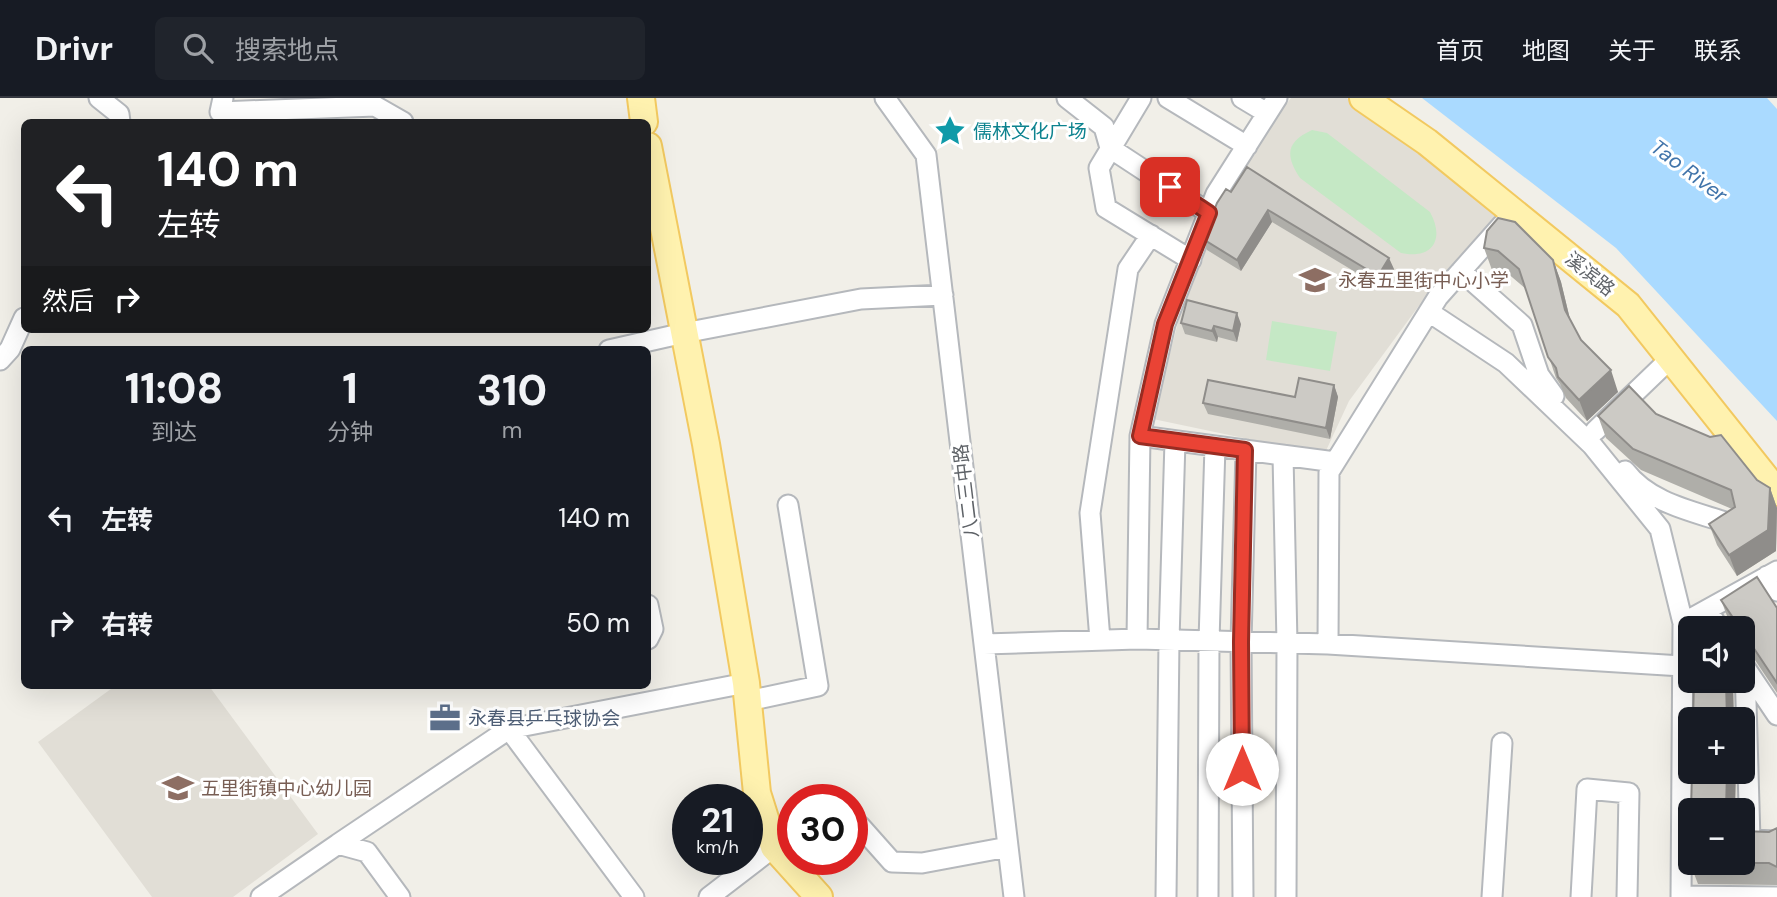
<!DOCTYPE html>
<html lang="zh">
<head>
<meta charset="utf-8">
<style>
  body { margin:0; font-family:"DM Sans","Noto Sans SC",sans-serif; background:#20242c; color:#f1f3f6; height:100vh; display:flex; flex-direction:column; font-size:26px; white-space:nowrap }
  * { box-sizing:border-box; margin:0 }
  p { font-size:23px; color:#9ea1a6 }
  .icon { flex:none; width:38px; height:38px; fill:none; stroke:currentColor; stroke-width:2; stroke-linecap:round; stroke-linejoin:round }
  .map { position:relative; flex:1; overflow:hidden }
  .side { position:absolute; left:21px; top:248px; width:630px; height:343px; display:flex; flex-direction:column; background:#171b24; border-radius:10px; box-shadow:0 7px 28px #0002 }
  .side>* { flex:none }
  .banner { position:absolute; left:21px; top:21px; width:630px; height:214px; border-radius:10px; box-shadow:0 7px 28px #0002; background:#202124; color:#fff; overflow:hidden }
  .fabs { position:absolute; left:1678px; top:518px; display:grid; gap:14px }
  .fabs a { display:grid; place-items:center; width:77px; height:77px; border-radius:10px; background:#171b24; box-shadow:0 7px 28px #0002; font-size:35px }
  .speed { position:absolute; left:672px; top:686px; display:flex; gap:14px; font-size:35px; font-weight:700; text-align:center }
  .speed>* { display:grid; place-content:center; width:91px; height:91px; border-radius:50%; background:#171b24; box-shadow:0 7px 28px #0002; line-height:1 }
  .speed small { font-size:18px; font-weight:400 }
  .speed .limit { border:10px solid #d22; background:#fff; color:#111 }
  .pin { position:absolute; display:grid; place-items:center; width:60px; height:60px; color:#fff; margin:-30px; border-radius:14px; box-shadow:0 4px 10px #0006 }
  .me { position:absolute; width:77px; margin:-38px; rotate:0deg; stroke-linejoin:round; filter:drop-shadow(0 0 5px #0008) }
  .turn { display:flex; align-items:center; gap:24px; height:147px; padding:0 21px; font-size:32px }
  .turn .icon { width:91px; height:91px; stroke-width:2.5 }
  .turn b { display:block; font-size:49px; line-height:60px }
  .then { display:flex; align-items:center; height:66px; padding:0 21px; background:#0003; gap:14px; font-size:26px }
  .eta { display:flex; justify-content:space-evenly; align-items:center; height:119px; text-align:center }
  .eta b { font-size:42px; font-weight:800; line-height:49px }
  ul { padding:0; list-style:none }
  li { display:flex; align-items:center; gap:21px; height:105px; padding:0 21px }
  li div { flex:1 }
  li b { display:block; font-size:26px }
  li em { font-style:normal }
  header { display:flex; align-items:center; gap:42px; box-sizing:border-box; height:98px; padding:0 35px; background:#171b24; border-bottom:2px solid #363941 }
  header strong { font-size:33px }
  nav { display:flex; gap:38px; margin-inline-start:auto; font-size:24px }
  .search { width:490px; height:63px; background:#20242c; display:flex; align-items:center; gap:18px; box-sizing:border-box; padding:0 24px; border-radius:10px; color:#9ea1a6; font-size:26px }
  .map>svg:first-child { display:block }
  .education { fill:#e1ded6 }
  .green { fill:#c5e8c5 }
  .water { fill:#aadaff }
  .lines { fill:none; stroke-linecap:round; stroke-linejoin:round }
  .minor-casing { stroke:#b5b8bc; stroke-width:23 }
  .major-casing { stroke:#f2c960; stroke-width:30 }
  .minor { stroke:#fff; stroke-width:19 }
  .major { stroke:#fff2af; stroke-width:26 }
  .wall { fill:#afaea9 }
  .shaded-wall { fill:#8f8d8a }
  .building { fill:#cccac5; stroke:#8f8d8a; stroke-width:2 }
  .route-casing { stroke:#982c22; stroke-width:18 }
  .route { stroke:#ea4335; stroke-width:12 }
  .labels { text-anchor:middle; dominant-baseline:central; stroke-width:6; stroke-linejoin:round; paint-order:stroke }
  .culture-label { font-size:19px; fill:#0d838f; stroke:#fff; text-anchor:start }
  .street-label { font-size:19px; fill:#5f6368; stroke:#fff }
  .education-label { font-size:19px; fill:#785e54; stroke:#fff; text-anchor:start }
  .service-label { font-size:19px; fill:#4e5e75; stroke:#fff; text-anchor:start }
  .water-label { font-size:21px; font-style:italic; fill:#4174aa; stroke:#fff }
</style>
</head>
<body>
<header>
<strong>Drivr</strong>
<div class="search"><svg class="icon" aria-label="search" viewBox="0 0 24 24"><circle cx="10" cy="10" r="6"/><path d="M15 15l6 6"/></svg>搜索地点</div>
<nav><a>首页</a><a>地图</a><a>关于</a><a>联系</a></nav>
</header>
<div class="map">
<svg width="1777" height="799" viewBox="0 0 1777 799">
  <rect width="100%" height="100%" fill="#f1efe8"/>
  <path class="education" d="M 1291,0 L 1347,0 L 1499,114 L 1418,209 L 1349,303 L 1324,357 L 1153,321 L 1196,155 L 1236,70 Z
    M 115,588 L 209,588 L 318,736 L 233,799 L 152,799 L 38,644 Z"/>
  <path class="green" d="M 1312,32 L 1327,35 L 1430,114 C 1445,141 1433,162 1401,155 L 1300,80 C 1285,57 1286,44 1312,32 Z
    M 1272,223 L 1337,234 L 1330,273 L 1266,262 Z"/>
  <path class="water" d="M 1422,0 L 1767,0 L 1777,11 L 1777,323 L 1616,150 Z"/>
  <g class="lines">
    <defs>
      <path id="minor" d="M 99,0 L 119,16 L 120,24
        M 223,0 L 220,14 L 375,8 L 403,24
        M 885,0 L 926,57 L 1014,799
        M 1067,0 L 1104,29 L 1110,50 L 1209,115
        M 1141,0 L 1099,70 L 1106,110 L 1191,162
        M 1168,0 L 1247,48
        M 1242,0 L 1267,15
        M 1461,173 L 1522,227 L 1539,277 L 1554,298
        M 1429,214 L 1506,265 L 1592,347 L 1660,431 L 1683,525 L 1681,799
        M 609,252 L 684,235 L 861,201 L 943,197
        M 0,262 L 10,251 L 24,220
        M 1595,333 L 1671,260
        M 1140,338 L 1335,364
        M 1283,357 L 1287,545 L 1286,799
        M 1625,373 C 1649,405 1692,413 1728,425
        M 1767,478 L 1777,493
        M 648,507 L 653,531 L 648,541
        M 1707,512 L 1719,530
        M 1683,525 L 1777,473
        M 1137,541 L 1140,338 L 1165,226 L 1216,96 L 1277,0
        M 1100,542 L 1090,415 L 1128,171 L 1151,137
        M 984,546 L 1137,541 L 1328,546 L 1682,568
        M 1328,546 L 1329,374 L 1438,199 L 1502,127
        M 1744,568 L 1777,617
        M 1745,569 L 1750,742 L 1777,743
        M 748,603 L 818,588 L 788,407
        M 509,631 L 634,799
        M 852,725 L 860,728 L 892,764 L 922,765 L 1008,749
        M 338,746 L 509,631 L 746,585
        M 1681,798 L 1777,799
        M 261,799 L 338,746 L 367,754 L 400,799
        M 709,799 L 774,749
        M 1166,799 L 1169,542 L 1175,343
        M 1208,799 L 1209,543 L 1215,348
        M 1243,799 L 1241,544 L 1246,352
        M 1492,799 L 1502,645
        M 1581,799 L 1587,691 L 1629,695 L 1627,799"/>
      <path id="major" d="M 641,0 L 644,24
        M 1363,0 L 1427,44 L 1628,207 L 1777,394
        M 648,48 L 706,346 L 746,585 L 757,695 L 774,749 L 819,799"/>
    </defs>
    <use href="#minor" class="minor-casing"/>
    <use href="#major" class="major-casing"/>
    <use href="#minor" class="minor"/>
    <use href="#major" class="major"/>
  </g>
  <path class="wall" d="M 1231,94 L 1394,171 L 1382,190 L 1272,124 L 1241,173 L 1207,152 L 1203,141 Z
    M 1484,150 L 1553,162 L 1561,184 L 1570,221 L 1581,242 L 1618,294 L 1587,323 L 1566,300 L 1560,286 L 1556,280 L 1526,191 L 1506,174 L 1492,172 Z
    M 1181,225 L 1241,226 L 1237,244 L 1218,239 L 1217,244 L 1185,236 Z
    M 1334,287 L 1338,299 L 1330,341 L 1208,316 L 1203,305 L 1295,299 Z
    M 1656,316 L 1770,390 L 1777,410 L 1776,453 L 1737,478 L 1717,447 L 1709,426 L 1732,411 L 1641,372 L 1606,340 L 1598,318 Z
    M 1721,502 L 1777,510 L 1777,595 L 1743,544 L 1743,530 L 1734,530 L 1729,523 Z
    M 1777,730 L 1777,787 L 1698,786 L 1690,765 Z"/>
  <path class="shaded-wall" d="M 1268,112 L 1272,124 L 1241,173 L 1237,162 Z
    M 1389,160 L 1394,171 L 1382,190 L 1378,178 Z
    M 1553,162 L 1561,184 L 1573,234 L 1565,212 Z
    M 1237,215 L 1241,226 L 1237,244 L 1233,233 Z
    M 1214,228 L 1218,239 L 1217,244 L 1212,233 Z
    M 1611,272 L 1618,294 L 1587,323 L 1579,302 Z
    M 1334,287 L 1338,299 L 1330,341 L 1326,330 Z
    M 1770,390 L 1777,410 L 1776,453 L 1737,478 L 1729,457 Z
    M 1726,583 L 1733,583 L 1733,584 L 1734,621 L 1727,621 Z
    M 1727,674 L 1736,674 L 1735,712 L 1726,712 Z"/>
  <path class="building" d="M 1247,69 L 1389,160 L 1378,178 L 1268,112 L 1237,162 L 1203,141 L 1217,105 L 1226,91 L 1231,94 Z
    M 1498,120 L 1515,124 L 1553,162 L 1565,212 L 1581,242 L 1611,272 L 1579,302 L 1558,279 L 1556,270 L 1548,259 L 1519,171 L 1498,153 L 1484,150 L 1487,133 Z
    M 1187,202 L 1237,215 L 1233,233 L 1214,228 L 1212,233 L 1181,225 Z
    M 1299,280 L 1334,287 L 1326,330 L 1203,305 L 1208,282 L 1295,299 Z
    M 1629,288 L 1656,316 L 1710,339 L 1721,337 L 1757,382 L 1770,390 L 1768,432 L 1729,457 L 1709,426 L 1735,409 L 1731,392 L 1633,351 L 1598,318 Z
    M 1757,479 L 1777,510 L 1777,585 L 1743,534 L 1743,530 L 1740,530 L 1721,502 Z
    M 1694,583 L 1726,583 L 1727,621 L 1693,621 Z
    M 1692,674 L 1727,674 L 1726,712 L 1691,712 Z
    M 1777,730 L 1777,769 L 1769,765 L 1714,765 L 1743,765 L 1743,733 L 1769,734 Z"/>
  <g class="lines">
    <defs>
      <path id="route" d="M 1170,89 L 1209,115 L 1165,226 L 1140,338 L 1245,352 L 1241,544 L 1242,671"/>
    </defs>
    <use href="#route" class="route-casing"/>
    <use href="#route" class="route"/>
  </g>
  <defs>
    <symbol id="sight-bare" viewBox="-9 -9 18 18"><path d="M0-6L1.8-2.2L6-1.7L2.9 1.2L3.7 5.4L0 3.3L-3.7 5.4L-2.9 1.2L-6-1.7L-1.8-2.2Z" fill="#0f9aa8" stroke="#fff" stroke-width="2.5" paint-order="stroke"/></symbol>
    <symbol id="school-bare" viewBox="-9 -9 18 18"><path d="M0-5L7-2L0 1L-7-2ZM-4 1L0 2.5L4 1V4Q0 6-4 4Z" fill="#8d6e63" stroke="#fff" stroke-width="2.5" paint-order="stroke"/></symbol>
    <symbol id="office-bare" viewBox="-9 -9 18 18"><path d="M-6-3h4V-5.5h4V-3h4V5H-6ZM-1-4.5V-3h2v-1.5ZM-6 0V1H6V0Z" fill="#5c6f8a" stroke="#fff" stroke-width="2.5" paint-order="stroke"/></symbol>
  </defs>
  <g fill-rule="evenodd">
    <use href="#sight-bare" x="928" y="11" width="44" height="44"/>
    <use href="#school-bare" x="1293" y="160" width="44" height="44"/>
    <use href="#office-bare" x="423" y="598" width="44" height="44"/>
    <use href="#school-bare" x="156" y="668" width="44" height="44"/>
  </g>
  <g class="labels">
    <g class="culture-label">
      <text x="973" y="33">儒林文化广场</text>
    </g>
    <g class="street-label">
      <text transform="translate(1590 176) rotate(39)">溪滨路</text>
      <text transform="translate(966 393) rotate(-97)">八二三中路</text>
    </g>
    <g class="education-label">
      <text x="1338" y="182">永春五里街中心小学</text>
      <text x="201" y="690">五里街镇中心幼儿园</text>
    </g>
    <g class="service-label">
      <text x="468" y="620">永春县乒乓球协会</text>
    </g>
    <g class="water-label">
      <text transform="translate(1689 73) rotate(37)">Tao River</text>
    </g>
  </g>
</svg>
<div class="fabs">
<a><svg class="icon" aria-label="sound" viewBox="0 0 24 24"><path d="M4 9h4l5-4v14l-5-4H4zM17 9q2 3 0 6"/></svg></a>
<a>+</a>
<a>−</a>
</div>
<div class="speed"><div>21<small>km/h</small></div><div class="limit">30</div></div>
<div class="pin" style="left:1170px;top:89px;background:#d93025"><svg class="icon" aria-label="arrive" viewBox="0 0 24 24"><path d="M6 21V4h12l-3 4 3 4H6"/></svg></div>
<svg class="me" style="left:1242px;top:671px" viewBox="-20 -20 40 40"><circle r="19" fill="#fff"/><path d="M0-13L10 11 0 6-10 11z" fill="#ea4335"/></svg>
<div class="banner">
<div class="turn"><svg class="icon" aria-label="left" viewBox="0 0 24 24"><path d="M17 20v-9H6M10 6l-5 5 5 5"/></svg><div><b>140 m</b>左转</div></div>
<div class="then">然后<svg class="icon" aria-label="right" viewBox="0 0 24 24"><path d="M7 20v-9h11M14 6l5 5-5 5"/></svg></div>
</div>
<section class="side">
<div class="eta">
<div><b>11:08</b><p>到达</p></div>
<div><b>1</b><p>分钟</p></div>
<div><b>310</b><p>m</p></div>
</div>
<ul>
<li><svg class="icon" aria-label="left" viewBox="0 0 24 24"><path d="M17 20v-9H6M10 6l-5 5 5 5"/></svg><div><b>左转</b></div><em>140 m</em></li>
<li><svg class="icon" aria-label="right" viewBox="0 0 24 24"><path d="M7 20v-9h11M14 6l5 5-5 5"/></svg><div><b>右转</b></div><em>50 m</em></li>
</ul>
</section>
</div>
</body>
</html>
